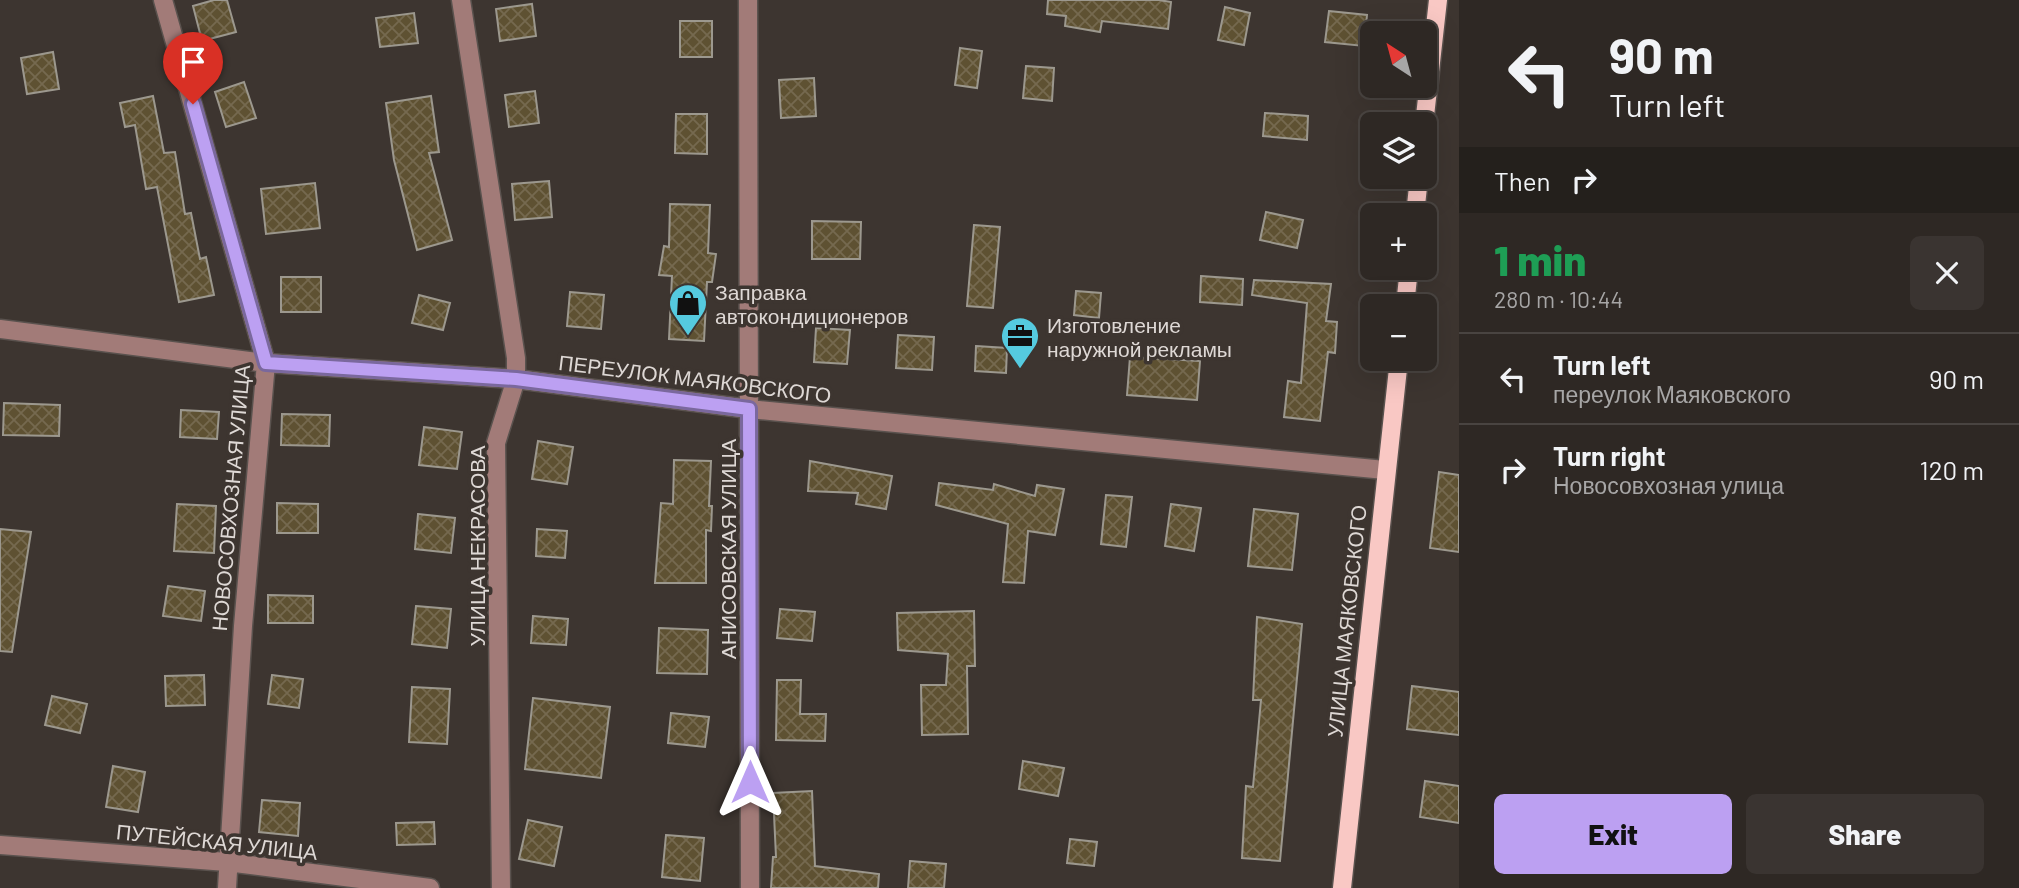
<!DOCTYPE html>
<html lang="en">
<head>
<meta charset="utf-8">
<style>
  body { margin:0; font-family:Barlow,sans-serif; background:#3a3431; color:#f1f3f6; height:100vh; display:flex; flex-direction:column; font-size:26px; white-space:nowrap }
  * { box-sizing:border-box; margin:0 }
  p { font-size:23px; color:#a7a6a6 }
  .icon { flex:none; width:38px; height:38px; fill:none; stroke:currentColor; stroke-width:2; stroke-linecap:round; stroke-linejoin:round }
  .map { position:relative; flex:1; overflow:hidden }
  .details { display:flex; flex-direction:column; background:#2e2824; width:560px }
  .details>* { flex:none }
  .top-card { background:#2e2824; color:#f1f3f6; overflow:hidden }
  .needle { width:46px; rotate:324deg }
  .tools { position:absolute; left:1360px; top:21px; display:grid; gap:14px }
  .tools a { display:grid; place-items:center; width:77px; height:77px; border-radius:10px; background:#2e2824; box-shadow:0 7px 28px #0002,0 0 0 2px #494441; font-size:35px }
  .pin { position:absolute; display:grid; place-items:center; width:60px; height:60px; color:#fff; margin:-72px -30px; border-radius:50% 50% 50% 0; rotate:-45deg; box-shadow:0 0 7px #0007 }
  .pin .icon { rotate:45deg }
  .me { position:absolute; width:77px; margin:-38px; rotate:0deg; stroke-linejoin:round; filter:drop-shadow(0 0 5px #0008) }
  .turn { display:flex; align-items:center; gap:24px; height:147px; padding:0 35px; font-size:32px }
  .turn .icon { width:91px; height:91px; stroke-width:2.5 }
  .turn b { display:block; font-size:49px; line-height:60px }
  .then { display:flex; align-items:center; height:66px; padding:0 35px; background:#0003; gap:14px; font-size:26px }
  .round { display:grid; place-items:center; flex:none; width:74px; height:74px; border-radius:10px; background:#3a3431 }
  .head { display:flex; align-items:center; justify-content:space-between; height:119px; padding:0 35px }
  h1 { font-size:42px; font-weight:800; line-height:52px; color:#1e9e55 }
  .primary-button { display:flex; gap:14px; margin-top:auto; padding:14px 35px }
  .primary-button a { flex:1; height:80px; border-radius:10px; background:#bca0f2; color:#111; font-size:28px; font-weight:800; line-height:80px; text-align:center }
  .primary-button a+a { background:#3a3431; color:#f1f3f6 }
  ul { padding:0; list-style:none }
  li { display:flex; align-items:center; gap:21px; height:91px; padding:0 35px; border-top:2px solid #494441 }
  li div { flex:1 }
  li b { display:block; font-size:26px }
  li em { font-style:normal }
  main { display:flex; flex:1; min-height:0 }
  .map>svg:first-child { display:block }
  .building { fill:url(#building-cross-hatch); stroke:#9c988e; stroke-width:2 }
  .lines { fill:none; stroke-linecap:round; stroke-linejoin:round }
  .minor-casing { stroke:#5a524e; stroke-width:21 }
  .major-casing { stroke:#5a524e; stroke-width:21 }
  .minor { stroke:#a27b78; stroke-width:18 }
  .major { stroke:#f9c8c4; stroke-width:18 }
  .route-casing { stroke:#7a689d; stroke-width:18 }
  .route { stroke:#bca0f2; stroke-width:12 }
  .labels { text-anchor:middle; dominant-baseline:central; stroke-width:7; stroke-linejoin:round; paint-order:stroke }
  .poi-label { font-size:21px; fill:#ded8d5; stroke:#3d3530; text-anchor:start }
  .street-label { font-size:21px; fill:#ded8d5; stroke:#3d3530 }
</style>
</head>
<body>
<main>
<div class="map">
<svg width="1459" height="888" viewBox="0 0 1459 888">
  <defs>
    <pattern id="building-cross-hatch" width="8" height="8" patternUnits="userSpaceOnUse" patternTransform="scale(1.75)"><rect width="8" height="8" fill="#5e5132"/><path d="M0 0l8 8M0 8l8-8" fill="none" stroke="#75694f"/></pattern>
  </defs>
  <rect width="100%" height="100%" fill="#3d3530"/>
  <path class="building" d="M 214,0 L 227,0 L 236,32 L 202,41 L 193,6 Z
    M 1048,0 L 1159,0 L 1171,2 L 1168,29 L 1102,21 L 1100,32 L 1065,26 L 1066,16 L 1047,14 Z
    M 532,4 L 536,36 L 500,41 L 496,9 Z
    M 1225,7 L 1250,13 L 1244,45 L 1218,40 Z
    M 1329,11 L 1367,15 L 1364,46 L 1325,42 Z
    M 414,13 L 418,43 L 380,47 L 376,18 Z
    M 680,21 L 712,21 L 712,57 L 680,57 Z
    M 960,48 L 982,51 L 977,88 L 955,85 Z
    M 53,52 L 59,89 L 27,94 L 21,58 Z
    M 1026,66 L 1054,68 L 1052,101 L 1023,98 Z
    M 814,78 L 816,116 L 781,118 L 779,80 Z
    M 244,82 L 256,118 L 226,127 L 215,92 Z
    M 535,91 L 539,123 L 509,127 L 505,95 Z
    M 153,96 L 164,153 L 175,152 L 185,214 L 191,213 L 200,259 L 206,257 L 214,295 L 179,302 L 157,187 L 146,189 L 135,125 L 125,127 L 120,103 Z
    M 431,96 L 439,152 L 429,153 L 452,240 L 417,250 L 394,160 L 386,103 Z
    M 1265,113 L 1308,116 L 1307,140 L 1263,136 Z
    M 676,114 L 707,114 L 707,154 L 675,153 Z
    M 549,181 L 552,217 L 515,220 L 512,184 Z
    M 315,183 L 320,228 L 266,234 L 261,189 Z
    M 670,204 L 710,205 L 708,253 L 716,254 L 712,282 L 707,282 L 704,341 L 669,339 L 672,276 L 659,275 L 664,246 L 669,247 Z
    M 1266,212 L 1303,220 L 1297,248 L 1260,240 Z
    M 812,221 L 861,222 L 860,259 L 812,259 Z
    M 974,225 L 1000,227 L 993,308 L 967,306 Z
    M 1201,276 L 1243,279 L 1242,305 L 1200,302 Z
    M 281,277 L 321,277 L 321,312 L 281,312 Z
    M 1254,280 L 1331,284 L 1326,321 L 1337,322 L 1335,353 L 1328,352 L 1320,421 L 1284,417 L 1288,381 L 1301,383 L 1307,303 L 1252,295 Z
    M 1076,291 L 1101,293 L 1099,318 L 1074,315 Z
    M 570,292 L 604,295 L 601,329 L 567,326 Z
    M 419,295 L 450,303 L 443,330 L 412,323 Z
    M 816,328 L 850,330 L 847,364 L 814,362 Z
    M 898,335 L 934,337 L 932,370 L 896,368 Z
    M 976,346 L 1007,348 L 1006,373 L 975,371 Z
    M 1130,357 L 1200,361 L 1197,400 L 1127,395 Z
    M 4,403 L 60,405 L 59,436 L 3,435 Z
    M 181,410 L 219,412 L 217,439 L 180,437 Z
    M 282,414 L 330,415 L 329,446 L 281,445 Z
    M 424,427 L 462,432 L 457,469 L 419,465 Z
    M 538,441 L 573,447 L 567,484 L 532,479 Z
    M 674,460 L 711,461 L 709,506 L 712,506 L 711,531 L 706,530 L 706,583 L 655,583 L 661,503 L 673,504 Z
    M 810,461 L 892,476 L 886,509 L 856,504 L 858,493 L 808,491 Z
    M 1439,472 L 1459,475 L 1459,552 L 1430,548 Z
    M 939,483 L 993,490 L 994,484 L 1035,496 L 1037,485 L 1064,489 L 1055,535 L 1028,531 L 1024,583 L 1003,582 L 1008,524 L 936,505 Z
    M 1106,495 L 1132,497 L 1126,547 L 1101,544 Z
    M 277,503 L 318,504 L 318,533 L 277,533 Z
    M 177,504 L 216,506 L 214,553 L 174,551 Z
    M 1171,504 L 1201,508 L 1194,551 L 1165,546 Z
    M 1254,509 L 1298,514 L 1292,570 L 1248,566 Z
    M 418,514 L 455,518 L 451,553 L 415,549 Z
    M 0,529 L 31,532 L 12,652 L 0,651 Z
    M 537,529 L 567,531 L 565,558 L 536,556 Z
    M 168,586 L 205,591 L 201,621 L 163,616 Z
    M 268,595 L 313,596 L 313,623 L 268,623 Z
    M 416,606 L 451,609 L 447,648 L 412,644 Z
    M 780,609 L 815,612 L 812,641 L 777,638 Z
    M 974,611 L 975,666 L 967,666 L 968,734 L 922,735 L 921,685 L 946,685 L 948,654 L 898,650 L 897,613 Z
    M 533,616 L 568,619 L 566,645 L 531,643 Z
    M 1257,617 L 1302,624 L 1280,861 L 1242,858 L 1246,786 L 1253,787 L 1261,700 L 1253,700 Z
    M 659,628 L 708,630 L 707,674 L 657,673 Z
    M 204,675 L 205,705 L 166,706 L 165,676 Z
    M 272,675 L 303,679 L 299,708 L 268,704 Z
    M 777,680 L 801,680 L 800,714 L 826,714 L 825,741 L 776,740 Z
    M 1412,686 L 1459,692 L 1459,735 L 1407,729 Z
    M 412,687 L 450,689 L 447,744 L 409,742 Z
    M 52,696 L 87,704 L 80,733 L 45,725 Z
    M 533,698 L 610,707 L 601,778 L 525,769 Z
    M 671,713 L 709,717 L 705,747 L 668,743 Z
    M 1023,761 L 1064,768 L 1058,796 L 1019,789 Z
    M 113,766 L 145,772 L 138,812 L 106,807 Z
    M 1425,781 L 1459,786 L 1459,823 L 1420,817 Z
    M 812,791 L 815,866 L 879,874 L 878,888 L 771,888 L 773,857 L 776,857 L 773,793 Z
    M 262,800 L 300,803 L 298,836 L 259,832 Z
    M 528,820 L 562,827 L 554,866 L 519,859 Z
    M 434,822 L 435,844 L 397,845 L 396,823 Z
    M 666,835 L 704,838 L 700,881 L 662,877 Z
    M 1070,839 L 1097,842 L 1094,866 L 1067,863 Z
    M 910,861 L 946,864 L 944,888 L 908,888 Z"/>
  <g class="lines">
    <defs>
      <path id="minor" d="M 163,0 L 266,363 L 243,626 L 227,888
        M 461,0 L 516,358 L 516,379 L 496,443 L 501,888
        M 748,0 L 750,888
        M 0,329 L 266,363 L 516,379 L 749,409 L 1385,470
        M 0,845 L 227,862 L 430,888"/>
      <path id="major" d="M 1424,125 L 1438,0
        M 1415,215 L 1419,177
        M 1405,306 L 1409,268
        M 1342,888 L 1399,359"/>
    </defs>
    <use href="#minor" class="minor-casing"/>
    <use href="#major" class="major-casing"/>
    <use href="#minor" class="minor"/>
    <use href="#major" class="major"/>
  </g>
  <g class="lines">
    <defs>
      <path id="route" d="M 193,104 L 266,363 L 516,379 L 749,409 L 750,782"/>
    </defs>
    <use href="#route" class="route-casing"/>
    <use href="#route" class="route"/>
  </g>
  <defs>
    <symbol id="shop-pin" viewBox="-11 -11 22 30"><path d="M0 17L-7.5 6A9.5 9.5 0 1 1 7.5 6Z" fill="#55cadf" stroke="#3d3530"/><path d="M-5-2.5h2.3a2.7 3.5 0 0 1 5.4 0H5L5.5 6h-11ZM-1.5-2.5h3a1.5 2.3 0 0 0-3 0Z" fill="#111"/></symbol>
    <symbol id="office-pin" viewBox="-11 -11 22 30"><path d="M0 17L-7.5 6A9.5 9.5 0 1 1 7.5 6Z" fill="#55cadf" stroke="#3d3530"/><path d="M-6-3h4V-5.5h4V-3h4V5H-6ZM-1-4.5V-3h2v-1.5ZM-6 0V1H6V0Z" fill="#111"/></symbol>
  </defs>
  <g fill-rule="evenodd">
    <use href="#shop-pin" x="666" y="281" width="44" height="60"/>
    <use href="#office-pin" x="998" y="314" width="44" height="60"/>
  </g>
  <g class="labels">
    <g class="poi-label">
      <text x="715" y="291">Заправка<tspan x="715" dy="24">автокондиционеров</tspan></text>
      <text x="1047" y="324">Изготовление<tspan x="1047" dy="24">наружной рекламы</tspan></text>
    </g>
    <g class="street-label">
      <text transform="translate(695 378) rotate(7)">ПЕРЕУЛОК МАЯКОВСКОГО</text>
      <text transform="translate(230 498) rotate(-85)">НОВОСОВХОЗНАЯ УЛИЦА</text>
      <text transform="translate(476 546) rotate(-90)">УЛИЦА НЕКРАСОВА</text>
      <text transform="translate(727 549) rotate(-90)">АНИСОВСКАЯ УЛИЦА</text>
      <text transform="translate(1346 621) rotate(-84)">УЛИЦА МАЯКОВСКОГО</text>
      <text transform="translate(217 841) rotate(6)">ПУТЕЙСКАЯ УЛИЦА</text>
    </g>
  </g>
</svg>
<div class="tools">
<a><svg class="needle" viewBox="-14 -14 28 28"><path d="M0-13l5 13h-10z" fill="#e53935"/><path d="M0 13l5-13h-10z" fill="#a7a6a6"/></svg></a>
<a><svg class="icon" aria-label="layers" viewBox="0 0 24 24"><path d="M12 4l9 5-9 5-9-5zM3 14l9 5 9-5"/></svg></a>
<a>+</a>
<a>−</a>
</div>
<div class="pin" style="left:193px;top:104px;background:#d93025"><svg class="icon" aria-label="arrive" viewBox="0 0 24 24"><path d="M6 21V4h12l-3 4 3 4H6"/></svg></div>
<svg class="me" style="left:750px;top:782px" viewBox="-20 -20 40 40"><path d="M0-17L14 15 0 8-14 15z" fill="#bca0f2" stroke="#fff" stroke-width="4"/></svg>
</div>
<section class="details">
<div class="top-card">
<div class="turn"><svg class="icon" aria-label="left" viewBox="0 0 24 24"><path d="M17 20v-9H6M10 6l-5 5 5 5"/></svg><div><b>90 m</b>Turn left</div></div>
<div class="then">Then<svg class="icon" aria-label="right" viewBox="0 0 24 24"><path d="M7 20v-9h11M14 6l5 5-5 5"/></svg></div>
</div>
<div class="head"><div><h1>1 min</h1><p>280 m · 10:44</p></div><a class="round"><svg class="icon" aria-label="close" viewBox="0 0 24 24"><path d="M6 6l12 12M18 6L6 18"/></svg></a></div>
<ul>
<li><svg class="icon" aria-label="left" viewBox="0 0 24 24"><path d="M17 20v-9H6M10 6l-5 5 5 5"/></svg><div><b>Turn left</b><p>переулок Маяковского</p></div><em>90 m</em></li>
<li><svg class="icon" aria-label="right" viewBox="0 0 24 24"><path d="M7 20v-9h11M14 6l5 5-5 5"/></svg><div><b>Turn right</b><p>Новосовхозная улица</p></div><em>120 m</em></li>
</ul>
<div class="primary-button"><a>Exit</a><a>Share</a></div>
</section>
</main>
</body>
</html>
